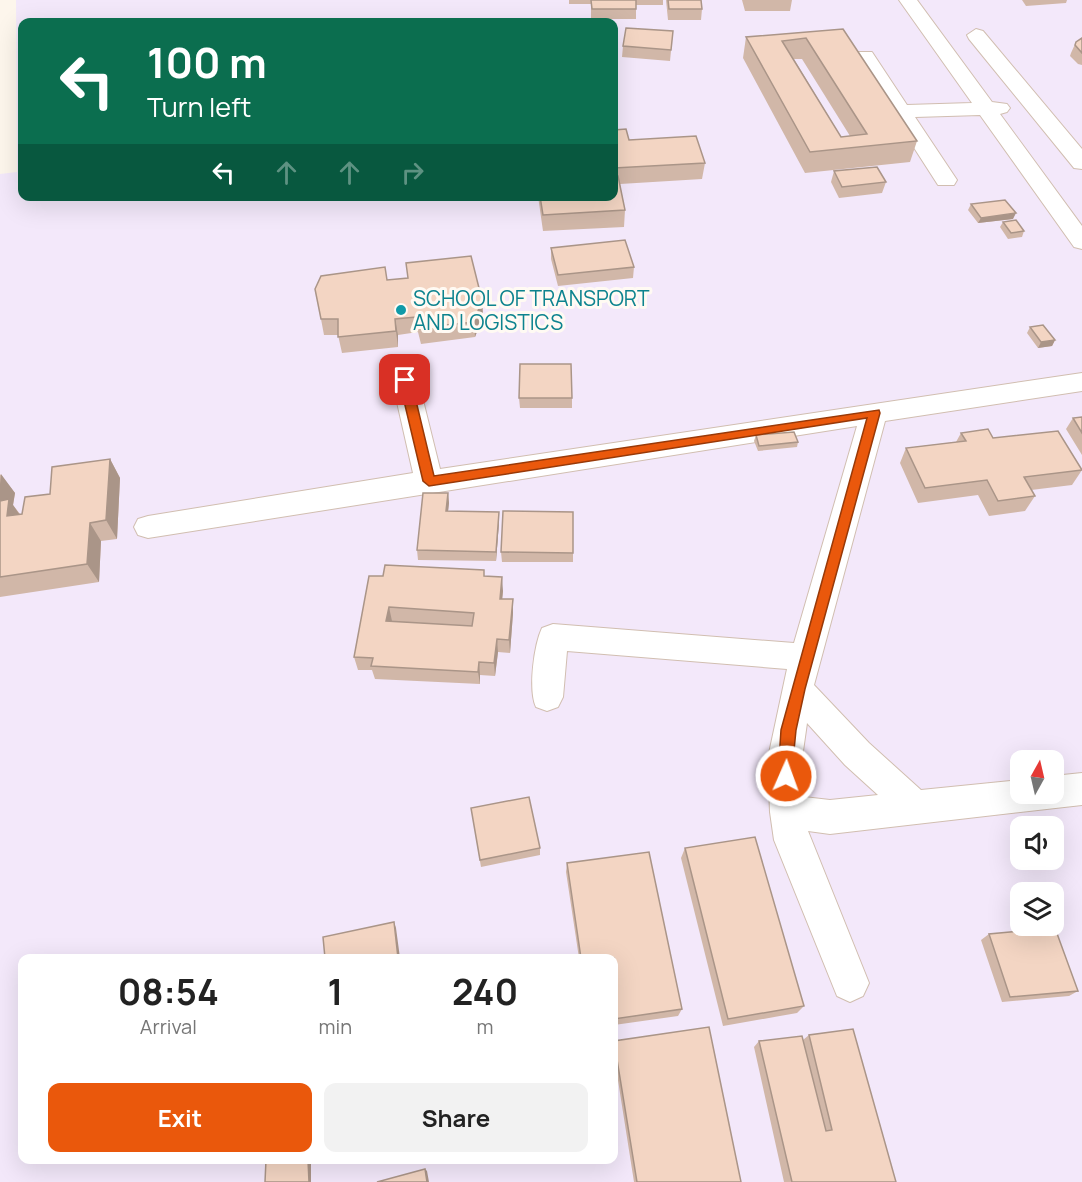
<!DOCTYPE html>
<html lang="en">
<head>
<meta charset="utf-8">
<style>
  body { margin:0; font-family:Manrope,sans-serif; background:#f2f2f2; color:#222; height:100vh; display:flex; flex-direction:column; font-size:22px; white-space:nowrap }
  * { box-sizing:border-box; margin:0 }
  p { font-size:20px; color:#767676 }
  .icon { flex:none; width:33px; height:33px; fill:none; stroke:currentColor; stroke-width:2; stroke-linecap:round; stroke-linejoin:round }
  .map { position:relative; flex:1; overflow:hidden }
  .panel { position:absolute; left:18px; top:954px; width:600px; height:210px; display:flex; flex-direction:column; background:#fff; border-radius:12px; box-shadow:0 6px 24px #0002 }
  .panel>* { flex:none }
  .top-card { position:absolute; left:18px; top:18px; width:600px; height:183px; border-radius:12px; box-shadow:0 6px 24px #0002; background:#0b6e4f; color:#fff; overflow:hidden }
  .needle { width:39px; rotate:8deg }
  .buttons { position:absolute; left:1010px; top:750px; display:grid; gap:12px }
  .buttons a { display:grid; place-items:center; width:54px; height:54px; border-radius:12px; background:#fff; box-shadow:0 6px 24px #0002; font-size:30px }
  .pin { position:absolute; display:grid; place-items:center; width:51px; height:51px; color:#fff; margin:-26px; border-radius:12px; box-shadow:0 3px 9px #0006 }
  .me { position:absolute; width:66px; margin:-33px; rotate:2deg; stroke-linejoin:round; filter:drop-shadow(0 0 4px #0008) }
  .turn { display:flex; align-items:center; gap:21px; height:126px; padding:0 30px; font-size:27px }
  .turn .icon { width:78px; height:78px; stroke-width:2.5 }
  .turn b { display:block; font-size:42px; line-height:51px }
  .lanes { display:flex; align-items:center; height:57px; padding:0 30px; background:#0003; justify-content:center; gap:30px; direction:ltr }
  .lanes .off { opacity:.35 }
  .eta { display:flex; justify-content:space-evenly; align-items:center; height:102px; text-align:center }
  .eta b { font-size:36px; font-weight:700; line-height:42px }
  .button { display:flex; gap:12px; margin-top:auto; padding:12px 30px }
  .button a { flex:1; height:69px; border-radius:12px; background:#ea580c; color:#fff; font-size:24px; font-weight:700; line-height:69px; text-align:center }
  .button a+a { background:#f2f2f2; color:#222 }
  .map>svg:first-child { display:block }
  .education { fill:#f3e8fa; fill-rule:evenodd }
  .lines { fill:none; stroke-linecap:round; stroke-linejoin:round }
  .minor-casing { stroke:#d1beb0; stroke-width:2 }
  .minor { fill:#fff; fill-rule:evenodd }
  .wall { fill:#d1b7a8; fill-rule:evenodd }
  .shaded-wall { fill:#aa9588 }
  .building { fill:#f3d5c3; stroke:#aa9588; stroke-width:1.5; fill-rule:evenodd }
  .route { fill:#ea580c; stroke:#983908; stroke-width:1.5 }
  .culture-dot { fill:#0f9aa8; stroke:#fffaf3; stroke-width:2 }
  .labels { text-anchor:middle; dominant-baseline:central; stroke-width:6; stroke-linejoin:round; paint-order:stroke }
  .culture-label { font-size:21px; fill:#0d838f; stroke:#fffaf3; text-anchor:start }
</style>
</head>
<body>
<div class="map">
<svg width="1082" height="1182" viewBox="0 0 1082 1182">
  <rect width="100%" height="100%" fill="#fdf6ec"/>
  <path class="education" d="M 16,0 L 1082,0 L 1082,1182 L 0,1182 L 0,174 L 17,172 ZM 22,22 L 614,22 L 614,196 L 22,196 ZM 1020,760 L 1053,760 L 1053,794 L 1020,794 ZM 1020,826 L 1053,826 L 1053,860 L 1020,860 ZM 1020,892 L 1053,892 L 1053,926 L 1020,926 ZM 22,958 L 614,958 L 614,1160 L 22,1160 Z"/>
  <g class="lines">
    <defs>
      <path id="minor" d="M 899,0 L 917,0 L 992,102 L 1007,104 L 1010,108 L 1007,112 L 1000,114 L 1082,226 L 1082,249 L 1074,247 L 980,115 L 915,117 L 957,180 L 954,185 L 938,185 L 855,56 L 858,52 L 872,52 L 907,105 L 972,103 Z
        M 976,29 L 983,31 L 1082,149 L 1082,169 L 1074,168 L 969,39 L 967,35 Z
        M 405,371 L 414,374 L 418,380 L 440,469 L 1082,373 L 1082,391 L 885,421 L 814,685 L 869,743 L 921,790 L 1020,780 L 1020,794 L 1053,794 L 1053,776 L 1082,773 L 1082,805 L 830,834 L 808,831 L 869,983 L 863,996 L 850,1002 L 837,996 L 774,840 L 770,812 L 768,758 L 787,669 L 567,651 L 563,697 L 558,707 L 547,711 L 536,707 C 528,690 534,645 542,628 L 553,624 L 794,643 L 857,426 L 148,538 L 138,535 L 134,527 L 138,519 L 148,516 L 413,473 L 392,380 L 396,374 ZM 807,723 L 845,765 L 878,795 L 830,800 L 804,797 L 802,758 Z"/>
    </defs>
    <use href="#minor" class="minor-casing"/>
    <use href="#minor" class="minor"/>
  </g>
  <path class="wall" d="M 569,0 L 663,0 L 663,5 L 636,5 L 636,19 L 591,19 L 591,4 L 569,4 Z
    M 666,0 L 701,0 L 702,9 L 701,20 L 668,20 Z
    M 742,0 L 792,0 L 790,11 L 745,11 Z
    M 1022,0 L 1067,0 L 1066,3 L 1026,6 Z
    M 843,29 L 917,141 L 910,162 L 805,173 L 743,58 L 746,37 ZM 794,59 L 802,59 L 850,136 L 841,137 Z
    M 673,31 L 670,61 L 622,57 L 623,46 Z
    M 1082,38 L 1082,65 L 1078,64 L 1070,56 L 1071,53 L 1076,42 Z
    M 614,130 L 629,140 L 705,163 L 702,179 L 620,184 L 625,210 L 624,227 L 543,231 L 538,196 L 614,196 Z
    M 834,171 L 886,182 L 882,193 L 839,198 L 831,182 Z
    M 971,204 L 1013,219 L 978,223 L 968,210 Z
    M 1003,222 L 1024,231 L 1022,237 L 1008,239 L 1000,227 Z
    M 551,248 L 634,267 L 633,278 L 558,286 L 551,259 Z
    M 387,280 L 482,300 L 483,316 L 475,337 L 421,344 L 418,332 L 398,335 L 398,347 L 342,353 L 338,335 L 324,335 L 321,319 Z
    M 1030,327 L 1055,340 L 1052,346 L 1038,348 L 1027,333 Z
    M 519,398 L 572,398 L 572,408 L 520,408 Z
    M 1082,417 L 1082,455 L 1066,429 L 1073,418 Z
    M 961,433 L 993,438 L 1082,470 L 1072,485 L 1031,490 L 1035,496 L 1025,511 L 989,516 L 978,495 L 918,503 L 900,463 L 906,448 L 956,442 Z
    M 756,435 L 798,442 L 797,447 L 758,451 L 754,441 Z
    M 110,459 L 120,478 L 117,539 L 101,541 L 99,582 L 0,597 L 0,474 L 15,493 L 13,505 L 20,514 L 22,514 L 50,494 Z
    M 448,493 L 449,503 L 448,511 L 499,512 L 499,522 L 496,561 L 418,560 L 417,550 Z
    M 501,552 L 573,553 L 573,562 L 502,562 Z
    M 383,576 L 485,576 L 503,591 L 502,599 L 513,599 L 513,613 L 510,653 L 498,652 L 495,676 L 480,675 L 480,684 L 375,679 L 372,670 L 358,670 L 354,657 Z
    M 471,808 L 540,848 L 540,855 L 481,867 Z
    M 685,848 L 804,1006 L 797,1013 L 723,1026 L 681,858 Z
    M 567,863 L 682,1009 L 678,1016 L 614,1025 L 614,958 L 579,958 L 566,872 Z
    M 989,934 L 1078,991 L 1069,996 L 1002,1002 L 981,940 Z
    M 809,1035 L 896,1182 L 784,1182 L 754,1047 L 759,1041 L 803,1040 Z
    M 614,1041 L 741,1182 L 634,1182 L 614,1055 Z"/>
  <path class="shaded-wall" d="M 1016,213 L 1013,219 L 978,223 L 981,218 Z
    M 482,300 L 483,316 L 475,337 L 474,322 Z
    M 395,319 L 398,335 L 398,347 L 396,331 Z
    M 1055,340 L 1052,346 L 1038,348 L 1041,342 Z
    M 110,459 L 120,478 L 117,539 L 106,520 Z
    M 1,474 L 15,493 L 13,505 L 22,518 L 7,516 L 0,504 L 0,484 Z
    M 448,493 L 449,503 L 447,521 L 446,511 Z
    M 499,512 L 499,522 L 496,561 L 496,552 Z
    M 90,523 L 101,541 L 99,582 L 87,564 Z
    M 502,577 L 503,591 L 501,612 L 500,599 Z
    M 513,599 L 513,613 L 510,653 L 509,640 Z
    M 389,607 L 392,621 L 390,635 L 386,621 Z
    M 497,639 L 498,652 L 495,676 L 494,663 Z
    M 479,662 L 480,675 L 480,684 L 478,672 Z
    M 394,922 L 396,928 L 400,958 L 398,958 Z
    M 308,1160 L 311,1160 L 311,1182 L 309,1182 Z
    M 425,1169 L 427,1171 L 429,1182 L 427,1182 Z"/>
  <path class="building" d="M 591,0 L 636,0 L 636,9 L 592,9 Z
    M 668,0 L 701,0 L 702,9 L 669,9 Z
    M 626,28 L 673,31 L 671,50 L 623,46 Z
    M 843,29 L 917,141 L 810,152 L 746,37 ZM 806,38 L 867,134 L 841,137 L 782,41 Z
    M 1082,38 L 1082,53 L 1075,45 L 1076,42 Z
    M 626,129 L 629,140 L 696,136 L 705,163 L 614,168 L 614,130 Z
    M 877,167 L 886,182 L 842,187 L 834,171 Z
    M 614,176 L 618,176 L 625,210 L 543,215 L 540,196 L 614,196 Z
    M 1005,200 L 1016,213 L 981,218 L 971,204 Z
    M 1016,220 L 1024,231 L 1011,233 L 1003,222 Z
    M 625,240 L 634,267 L 558,275 L 551,248 Z
    M 471,256 L 482,300 L 474,322 L 419,328 L 416,317 L 395,319 L 396,331 L 338,337 L 338,319 L 321,319 L 315,289 L 321,276 L 385,267 L 387,280 L 408,278 L 406,263 Z
    M 1043,325 L 1055,340 L 1041,342 L 1030,327 Z
    M 520,364 L 571,364 L 572,398 L 519,398 Z
    M 1082,417 L 1082,433 L 1073,418 Z
    M 988,429 L 993,438 L 1058,431 L 1082,470 L 1024,477 L 1035,496 L 998,501 L 987,480 L 925,488 L 906,448 L 966,441 L 961,433 Z
    M 794,432 L 798,442 L 759,446 L 756,435 Z
    M 110,459 L 106,520 L 90,523 L 87,564 L 0,577 L 0,501 L 9,499 L 7,516 L 22,514 L 25,497 L 50,494 L 52,467 Z
    M 423,493 L 448,493 L 446,511 L 499,512 L 496,552 L 417,550 Z
    M 503,511 L 573,512 L 573,553 L 501,552 Z
    M 385,565 L 484,570 L 484,576 L 502,577 L 500,599 L 513,599 L 509,640 L 497,639 L 494,663 L 479,662 L 478,672 L 371,666 L 373,658 L 354,657 L 369,576 L 383,576 ZM 389,607 L 474,613 L 472,626 L 386,621 Z
    M 529,797 L 540,848 L 480,860 L 471,808 Z
    M 755,837 L 804,1006 L 728,1019 L 685,848 Z
    M 649,852 L 682,1009 L 614,1019 L 614,958 L 581,958 L 567,863 Z
    M 394,922 L 398,958 L 325,958 L 323,937 Z
    M 1055,928 L 1078,991 L 1010,997 L 989,934 Z
    M 709,1027 L 741,1182 L 637,1182 L 614,1041 Z
    M 853,1029 L 896,1182 L 792,1182 L 759,1041 L 802,1036 L 826,1131 L 832,1130 L 809,1035 Z
    M 266,1160 L 308,1160 L 309,1182 L 265,1182 Z
    M 425,1169 L 427,1182 L 377,1182 Z"/>
  <path class="route" d="M 405,375 L 411,380 L 434,476 L 879,410 L 880,413 L 805,689 L 796,730 L 791,781 L 780,781 L 778,776 L 781,730 L 867,418 L 429,486 L 423,481 L 399,380 Z"/>
  <circle class="culture-dot" cx="401" cy="310" r="6"/>
  <g class="labels">
    <g class="culture-label">
      <text x="413" y="298">SCHOOL OF TRANSPORT<tspan x="413" dy="24">AND LOGISTICS</tspan></text>
    </g>
  </g>
</svg>
<div class="buttons">
<a><svg class="needle" viewBox="-14 -14 28 28"><path d="M0-13l5 13h-10z" fill="#e53935"/><path d="M0 13l5-13h-10z" fill="#767676"/></svg></a>
<a><svg class="icon" aria-label="sound" viewBox="0 0 24 24"><path d="M4 9h4l5-4v14l-5-4H4zM17 9q2 3 0 6"/></svg></a>
<a><svg class="icon" aria-label="layers" viewBox="0 0 24 24"><path d="M12 4l9 5-9 5-9-5zM3 14l9 5 9-5"/></svg></a>
</div>
<div class="pin" style="left:405px;top:380px;background:#d93025"><svg class="icon" aria-label="arrive" viewBox="0 0 24 24"><path d="M6 21V4h12l-3 4 3 4H6"/></svg></div>
<svg class="me" style="left:786px;top:776px" viewBox="-20 -20 40 40"><circle r="17" fill="#ea580c" stroke="#fff" stroke-width="3"/><path d="M0-11L8 9 0 5-8 9z" fill="#fff"/></svg>
<div class="top-card">
<div class="turn"><svg class="icon" aria-label="left" viewBox="0 0 24 24"><path d="M17 20v-9H6M10 6l-5 5 5 5"/></svg><div><b>100 m</b>Turn left</div></div>
<div class="lanes"><svg class="icon" aria-label="left" viewBox="0 0 24 24"><path d="M17 20v-9H6M10 6l-5 5 5 5"/></svg><svg class="icon off" aria-label="ahead" viewBox="0 0 24 24"><path d="M12 20V5M6 11l6-6 6 6"/></svg><svg class="icon off" aria-label="ahead" viewBox="0 0 24 24"><path d="M12 20V5M6 11l6-6 6 6"/></svg><svg class="icon off" aria-label="right" viewBox="0 0 24 24"><path d="M7 20v-9h11M14 6l5 5-5 5"/></svg></div>
</div>
<section class="panel">
<div class="eta">
<div><b>08:54</b><p>Arrival</p></div>
<div><b>1</b><p>min</p></div>
<div><b>240</b><p>m</p></div>
</div>
<div class="button"><a>Exit</a><a>Share</a></div>
</section>
</div>
</body>
</html>
